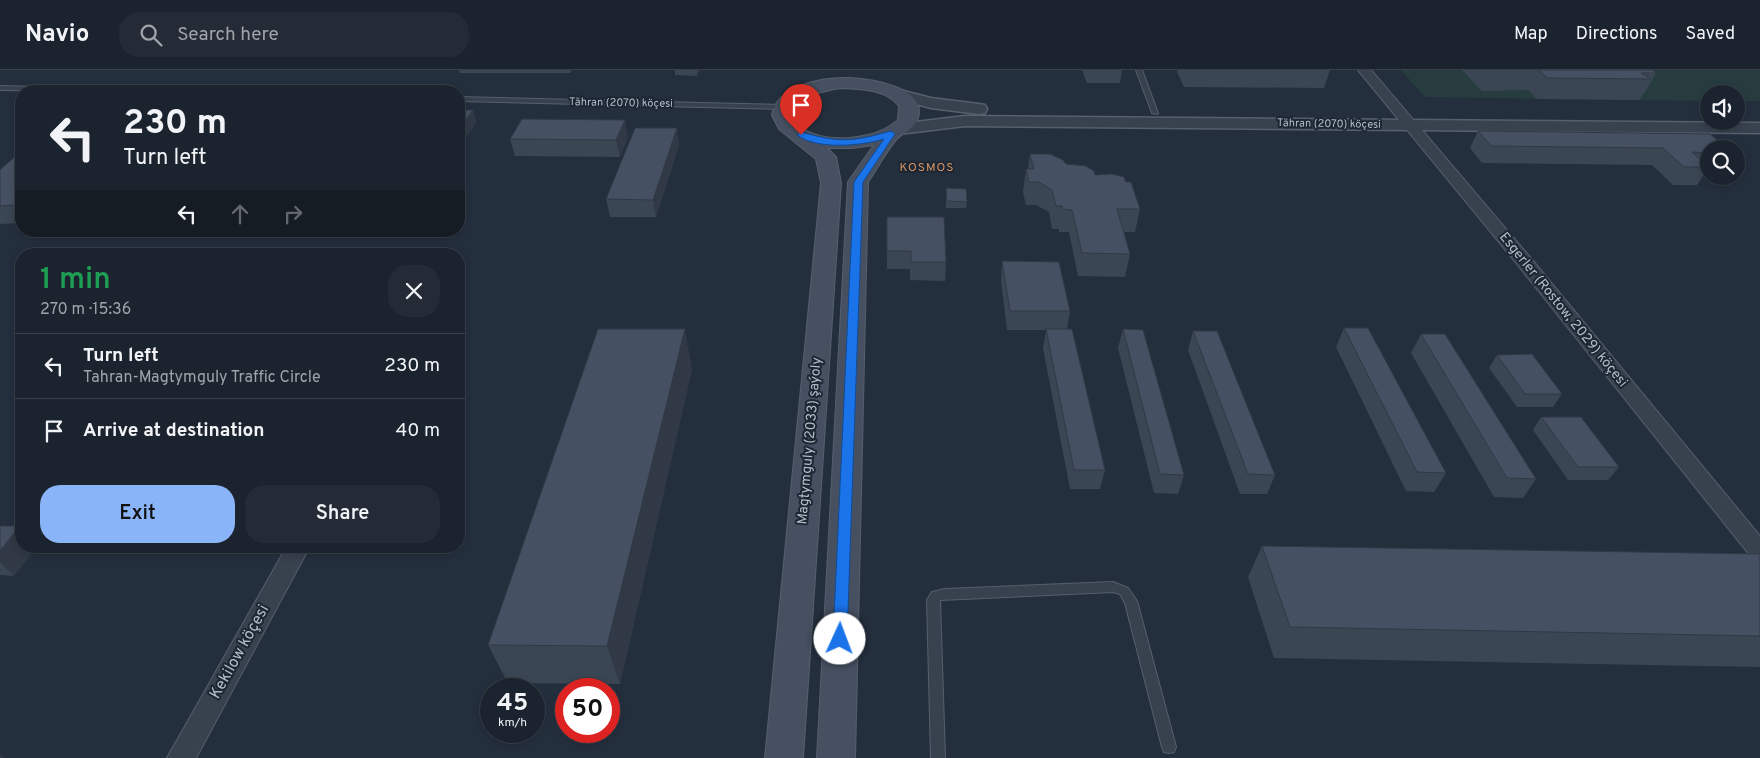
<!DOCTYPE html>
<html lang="en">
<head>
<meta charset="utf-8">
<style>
  body { margin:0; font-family:Overpass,sans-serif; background:#242b36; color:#f1f3f6; height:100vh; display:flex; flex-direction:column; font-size:19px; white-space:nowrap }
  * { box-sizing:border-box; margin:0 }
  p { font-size:16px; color:#a0a4aa }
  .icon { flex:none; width:28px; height:28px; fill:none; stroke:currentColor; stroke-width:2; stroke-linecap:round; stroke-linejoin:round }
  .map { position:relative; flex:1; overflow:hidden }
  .sheet { position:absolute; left:15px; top:178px; width:450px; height:305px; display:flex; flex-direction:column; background:#1b232e; border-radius:20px; box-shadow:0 2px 8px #0003,0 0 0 1px #39404a }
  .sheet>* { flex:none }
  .top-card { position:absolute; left:15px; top:15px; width:450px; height:152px; border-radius:20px; box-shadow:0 2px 8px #0003,0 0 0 1px #39404a; background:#1b232e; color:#f1f3f6; overflow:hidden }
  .buttons { position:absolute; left:1700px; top:15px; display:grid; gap:10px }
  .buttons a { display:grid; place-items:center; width:45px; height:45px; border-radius:50%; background:#1b232e; box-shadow:0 2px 8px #0003,0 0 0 1px #39404a; font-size:25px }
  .speed { position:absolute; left:480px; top:608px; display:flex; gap:10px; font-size:25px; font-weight:700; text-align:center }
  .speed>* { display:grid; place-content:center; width:65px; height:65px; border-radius:50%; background:#1b232e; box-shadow:0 2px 8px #0003,0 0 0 1px #39404a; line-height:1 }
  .speed small { font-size:12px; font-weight:400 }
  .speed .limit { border:8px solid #d22; background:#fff; color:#111 }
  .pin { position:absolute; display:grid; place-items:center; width:42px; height:42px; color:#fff; margin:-51px -21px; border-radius:50% 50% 50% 0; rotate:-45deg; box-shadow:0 0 5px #0007 }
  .pin .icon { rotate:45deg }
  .me { position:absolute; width:55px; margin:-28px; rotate:2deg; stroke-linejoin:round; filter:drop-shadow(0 0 4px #0008) }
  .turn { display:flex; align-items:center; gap:18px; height:105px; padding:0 25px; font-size:22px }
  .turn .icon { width:65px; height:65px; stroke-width:2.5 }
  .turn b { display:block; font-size:35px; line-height:42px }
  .lanes { display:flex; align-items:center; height:48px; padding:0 25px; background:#0003; justify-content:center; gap:25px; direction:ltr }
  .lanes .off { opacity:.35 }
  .round { display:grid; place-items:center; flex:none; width:52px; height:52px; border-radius:20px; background:#242b36 }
  .summary { display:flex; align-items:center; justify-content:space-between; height:85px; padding:0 25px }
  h1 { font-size:30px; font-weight:600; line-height:38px; color:#1e9e55 }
  .cta { display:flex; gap:10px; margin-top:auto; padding:10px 25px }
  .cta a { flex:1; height:58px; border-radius:20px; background:#8ab4f8; color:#111; font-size:20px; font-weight:600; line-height:58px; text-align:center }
  .cta a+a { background:#242b36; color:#f1f3f6 }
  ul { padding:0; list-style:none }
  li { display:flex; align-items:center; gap:15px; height:65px; padding:0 25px; border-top:1px solid #39404a }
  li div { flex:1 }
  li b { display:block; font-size:19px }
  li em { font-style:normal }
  header { display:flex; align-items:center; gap:30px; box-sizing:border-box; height:70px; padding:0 25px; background:#1b232e; border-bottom:1px solid #39404a }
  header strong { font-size:24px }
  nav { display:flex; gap:28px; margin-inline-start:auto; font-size:18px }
  .search { width:350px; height:45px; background:#242b36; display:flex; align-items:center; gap:12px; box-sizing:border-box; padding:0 18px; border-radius:20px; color:#a0a4aa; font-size:19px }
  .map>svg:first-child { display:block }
  .green { fill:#263c3f }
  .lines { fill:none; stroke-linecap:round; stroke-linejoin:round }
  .service-casing { stroke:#565f6c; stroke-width:2 }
  .minor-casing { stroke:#565f6c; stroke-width:2 }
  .tertiary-casing { stroke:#565f6c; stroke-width:3 }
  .secondary-casing { stroke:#565f6c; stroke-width:2 }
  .service { fill:#38414e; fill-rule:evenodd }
  .minor { fill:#38414e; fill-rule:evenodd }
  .tertiary { fill:#38414e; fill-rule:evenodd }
  .secondary { fill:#465061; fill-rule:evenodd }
  .wall { fill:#3b4654 }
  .shaded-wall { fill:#303945 }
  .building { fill:#455162; stroke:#303945 }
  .route { fill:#1a73e8; stroke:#114b97 }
  .labels { text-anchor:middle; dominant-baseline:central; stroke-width:4; stroke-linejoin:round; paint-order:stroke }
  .far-street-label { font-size:11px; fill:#b4bcc9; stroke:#1d2633 }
  .far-neighbourhood-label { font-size:12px; letter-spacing:1px; fill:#d59563; stroke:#1d2633 }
  .street-label { font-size:14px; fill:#b4bcc9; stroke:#1d2633 }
  .near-street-label { font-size:16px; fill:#b4bcc9; stroke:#1d2633 }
</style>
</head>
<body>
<header>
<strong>Navio</strong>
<div class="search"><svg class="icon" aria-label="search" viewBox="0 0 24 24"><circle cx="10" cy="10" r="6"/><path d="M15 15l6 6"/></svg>Search here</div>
<nav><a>Map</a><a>Directions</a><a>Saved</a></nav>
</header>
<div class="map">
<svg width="1760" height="688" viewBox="0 0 1760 688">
  <rect width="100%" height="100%" fill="#242f3e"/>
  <path class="green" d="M 1401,0 L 1760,0 L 1760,31 L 1736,31 L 1736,24 L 1709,24 L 1709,31 L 1425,27 Z"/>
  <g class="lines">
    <defs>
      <path id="service" d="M 1136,0 L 1142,0 L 1158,43 L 1157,44 L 1152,43 Z
        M 0,16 L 118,19 L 121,21 L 0,20 Z
        M 459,27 L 783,35 L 786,37 L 783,39 L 459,31 Z
        M 1113,512 L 1128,518 L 1137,531 L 1176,677 L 1174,682 L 1169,683 L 1164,682 L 1162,677 L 1125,533 L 1120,524 L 1113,522 L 940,530 L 945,688 L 931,688 L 927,530 L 932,522 L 945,519 Z"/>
      <path id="minor" d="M 1358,0 L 1371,0 L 1529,186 L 1760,466 L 1760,491 L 1752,488 L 1517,194 Z
        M 287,476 L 310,476 L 196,688 L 167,688 Z"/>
      <path id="tertiary" d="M 896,19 L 931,28 L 979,34 L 985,35 L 987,39 L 985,43 L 979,44 L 931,38 L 890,27 L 888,24 L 890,21 Z
        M 965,46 L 1760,53 L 1760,63 L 965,56 L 899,64 L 893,63 L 890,59 L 893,55 L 899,54 Z"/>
      <path id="secondary" d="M 849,8 C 869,9 927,16 918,48 C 915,58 906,61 899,67 C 891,73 875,102 868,112 L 855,688 L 817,688 L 848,112 L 874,75 L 852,78 L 827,78 L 836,87 L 841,113 L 803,688 L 765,688 L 821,113 L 816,89 L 779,59 L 772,45 C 777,15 823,7 849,8 ZM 841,18 C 859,19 887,19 899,36 L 898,50 C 876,70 828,74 803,59 C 763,36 823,20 841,18 Z"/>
    </defs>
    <use href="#service" class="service-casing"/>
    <use href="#minor" class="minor-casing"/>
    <use href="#tertiary" class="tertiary-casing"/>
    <use href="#secondary" class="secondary-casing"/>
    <use href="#service" class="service"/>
    <use href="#minor" class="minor"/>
    <use href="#tertiary" class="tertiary"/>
    <use href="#secondary" class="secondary"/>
  </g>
  <path class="wall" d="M 459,0 L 572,0 L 570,3 L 460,3 Z
    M 675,0 L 700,0 L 697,6 L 675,5 Z
    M 1082,0 L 1122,0 L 1120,13 L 1087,13 Z
    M 1178,0 L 1330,0 L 1324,18 L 1184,17 L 1177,2 Z
    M 1462,0 L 1653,0 L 1656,3 L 1644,24 L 1643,24 L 1639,30 L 1537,29 L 1528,20 L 1482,21 Z
    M 459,40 L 473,40 L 476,52 L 465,69 L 459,69 Z
    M 1478,61 L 1709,79 L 1709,100 L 1707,100 L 1697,115 L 1673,115 L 1652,95 L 1482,93 L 1470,78 Z
    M 628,67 L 620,87 L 515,86 L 510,69 Z
    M 679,75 L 656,147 L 610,147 L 606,129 Z
    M 21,82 L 21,153 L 0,154 L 0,100 Z
    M 1030,84 L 1066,94 L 1095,105 L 1126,112 L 1140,139 L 1135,162 L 1124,162 L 1130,184 L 1125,207 L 1078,206 L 1069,162 L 1059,162 L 1059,159 L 1052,159 L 1049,142 L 1036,135 L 1026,135 L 1023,122 L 1026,99 L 1028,99 Z
    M 946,118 L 967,132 L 966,138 L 946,138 Z
    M 887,147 L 946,192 L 945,211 L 910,210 L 910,199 L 887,199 Z
    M 1002,191 L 1070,241 L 1067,259 L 1105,400 L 1100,419 L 1070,419 L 1043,278 L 1046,260 L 1007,260 L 1001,210 Z
    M 1344,258 L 1446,403 L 1434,422 L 1406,421 L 1336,277 Z
    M 1123,259 L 1184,405 L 1178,424 L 1154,423 L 1118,278 Z
    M 1193,261 L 1275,405 L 1267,424 L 1240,424 L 1188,280 Z
    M 1421,264 L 1536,409 L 1523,428 L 1494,427 L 1411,283 Z
    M 1497,285 L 1562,324 L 1553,337 L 1517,337 L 1489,298 Z
    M 692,299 L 620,614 L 508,613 L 488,575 Z
    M 1541,347 L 1619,397 L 1608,410 L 1568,410 L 1533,360 Z
    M 0,456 L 14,506 L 0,505 Z
    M 1262,476 L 1760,484 L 1760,597 L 1274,588 L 1248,507 Z"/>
  <path class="shaded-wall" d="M 697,0 L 700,0 L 697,6 Z
    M 473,40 L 476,52 L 465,69 L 461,57 Z
    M 625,50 L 628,67 L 620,87 L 616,70 Z
    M 677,58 L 679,75 L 656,147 L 653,130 Z
    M 21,130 L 21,143 L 15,135 Z
    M 685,259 L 692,299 L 620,614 L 607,576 Z
    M 20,456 L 21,457 L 21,476 L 38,476 L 14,506 L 0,492 L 0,481 Z
    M 0,684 L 5,688 L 0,688 Z"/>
  <path class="building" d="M 1538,0 L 1653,0 L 1656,3 L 1641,3 L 1651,9 L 1548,8 Z
    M 459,40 L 473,40 L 461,57 L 459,57 Z
    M 522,49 L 625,50 L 616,70 L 510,69 Z
    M 635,58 L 677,58 L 653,130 L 606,129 Z
    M 1478,61 L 1710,64 L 1728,79 L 1709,79 L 1709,83 L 1692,82 L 1709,97 L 1684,97 L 1663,78 L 1491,76 Z
    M 20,82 L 21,82 L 21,130 L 15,135 L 0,136 L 0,100 Z
    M 1030,84 L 1050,84 L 1063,90 L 1066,94 L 1086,96 L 1094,101 L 1095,105 L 1112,104 L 1124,107 L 1126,112 L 1131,112 L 1140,139 L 1117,139 L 1130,184 L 1082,183 L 1072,140 L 1063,139 L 1062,136 L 1056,136 L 1052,120 L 1039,112 L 1029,112 L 1026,99 L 1034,99 Z
    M 946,118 L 966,119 L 967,132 L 947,131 Z
    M 887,147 L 944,147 L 946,192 L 911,192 L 911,181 L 887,181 Z
    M 1002,191 L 1059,192 L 1070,241 L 1010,241 Z
    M 1344,258 L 1368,258 L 1446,403 L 1417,402 Z
    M 598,259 L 685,259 L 607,576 L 488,575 Z
    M 1046,259 L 1072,259 L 1105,400 L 1074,400 Z
    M 1123,259 L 1143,260 L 1184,405 L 1160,404 Z
    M 1193,261 L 1217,261 L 1275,405 L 1248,404 Z
    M 1421,264 L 1445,264 L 1536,409 L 1507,408 Z
    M 1532,284 L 1562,324 L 1525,324 L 1497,285 Z
    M 1541,347 L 1581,347 L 1619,397 L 1578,397 Z
    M 0,456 L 20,456 L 0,481 Z
    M 1262,476 L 1760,484 L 1760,566 L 1290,557 Z"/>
  <path class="route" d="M 891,61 L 895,64 L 863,112 L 847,569 L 845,573 L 840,575 L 835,573 L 833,569 L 854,112 L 884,69 C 860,76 817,80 797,65 L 801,62 C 840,73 852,72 891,61 Z"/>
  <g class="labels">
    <g class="far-street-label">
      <text transform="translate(621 33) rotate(1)">Tähran (2070) köçesi</text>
      <text transform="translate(1329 54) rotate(1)">Tähran (2070) köçesi</text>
    </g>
    <g class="far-neighbourhood-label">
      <text x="927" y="98">KOSMOS</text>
    </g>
    <g class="street-label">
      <text transform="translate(1563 240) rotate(51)">Esgerler (Rostow, 2029) köçesi</text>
      <text transform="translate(810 371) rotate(-85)">Magtymguly (2033) şaýoly</text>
    </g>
    <g class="near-street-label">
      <text transform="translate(240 582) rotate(-61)">Kekilow köçesi</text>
    </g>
  </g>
</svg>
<div class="buttons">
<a><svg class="icon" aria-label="sound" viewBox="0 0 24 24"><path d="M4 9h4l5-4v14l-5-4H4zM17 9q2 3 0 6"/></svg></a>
<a><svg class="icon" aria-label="search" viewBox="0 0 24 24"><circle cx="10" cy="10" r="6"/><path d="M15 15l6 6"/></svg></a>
</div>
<div class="speed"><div>45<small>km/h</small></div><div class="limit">50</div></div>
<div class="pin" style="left:801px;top:65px;background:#d93025"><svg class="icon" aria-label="arrive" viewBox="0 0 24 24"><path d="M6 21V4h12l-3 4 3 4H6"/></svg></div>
<svg class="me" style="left:840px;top:569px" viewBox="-20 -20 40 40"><circle r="19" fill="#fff"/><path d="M0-13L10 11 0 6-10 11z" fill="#1a73e8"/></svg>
<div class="top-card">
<div class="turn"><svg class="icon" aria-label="left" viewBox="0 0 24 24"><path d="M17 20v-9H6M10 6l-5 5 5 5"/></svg><div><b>230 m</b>Turn left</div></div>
<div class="lanes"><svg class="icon" aria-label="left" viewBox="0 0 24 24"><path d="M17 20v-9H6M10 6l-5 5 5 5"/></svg><svg class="icon off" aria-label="ahead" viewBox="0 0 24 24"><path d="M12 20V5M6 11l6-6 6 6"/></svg><svg class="icon off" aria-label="right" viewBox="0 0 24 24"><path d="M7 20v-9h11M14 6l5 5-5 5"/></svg></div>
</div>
<section class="sheet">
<div class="summary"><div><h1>1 min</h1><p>270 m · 15:36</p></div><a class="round"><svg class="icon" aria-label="close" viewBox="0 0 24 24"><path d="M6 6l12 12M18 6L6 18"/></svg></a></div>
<ul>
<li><svg class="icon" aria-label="left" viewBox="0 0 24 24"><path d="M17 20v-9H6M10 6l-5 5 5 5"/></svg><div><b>Turn left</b><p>Tahran-Magtymguly Traffic Circle</p></div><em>230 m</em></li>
<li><svg class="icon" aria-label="arrive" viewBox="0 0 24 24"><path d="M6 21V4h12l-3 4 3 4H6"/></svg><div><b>Arrive at destination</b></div><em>40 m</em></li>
</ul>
<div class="cta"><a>Exit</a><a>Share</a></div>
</section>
</div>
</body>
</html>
